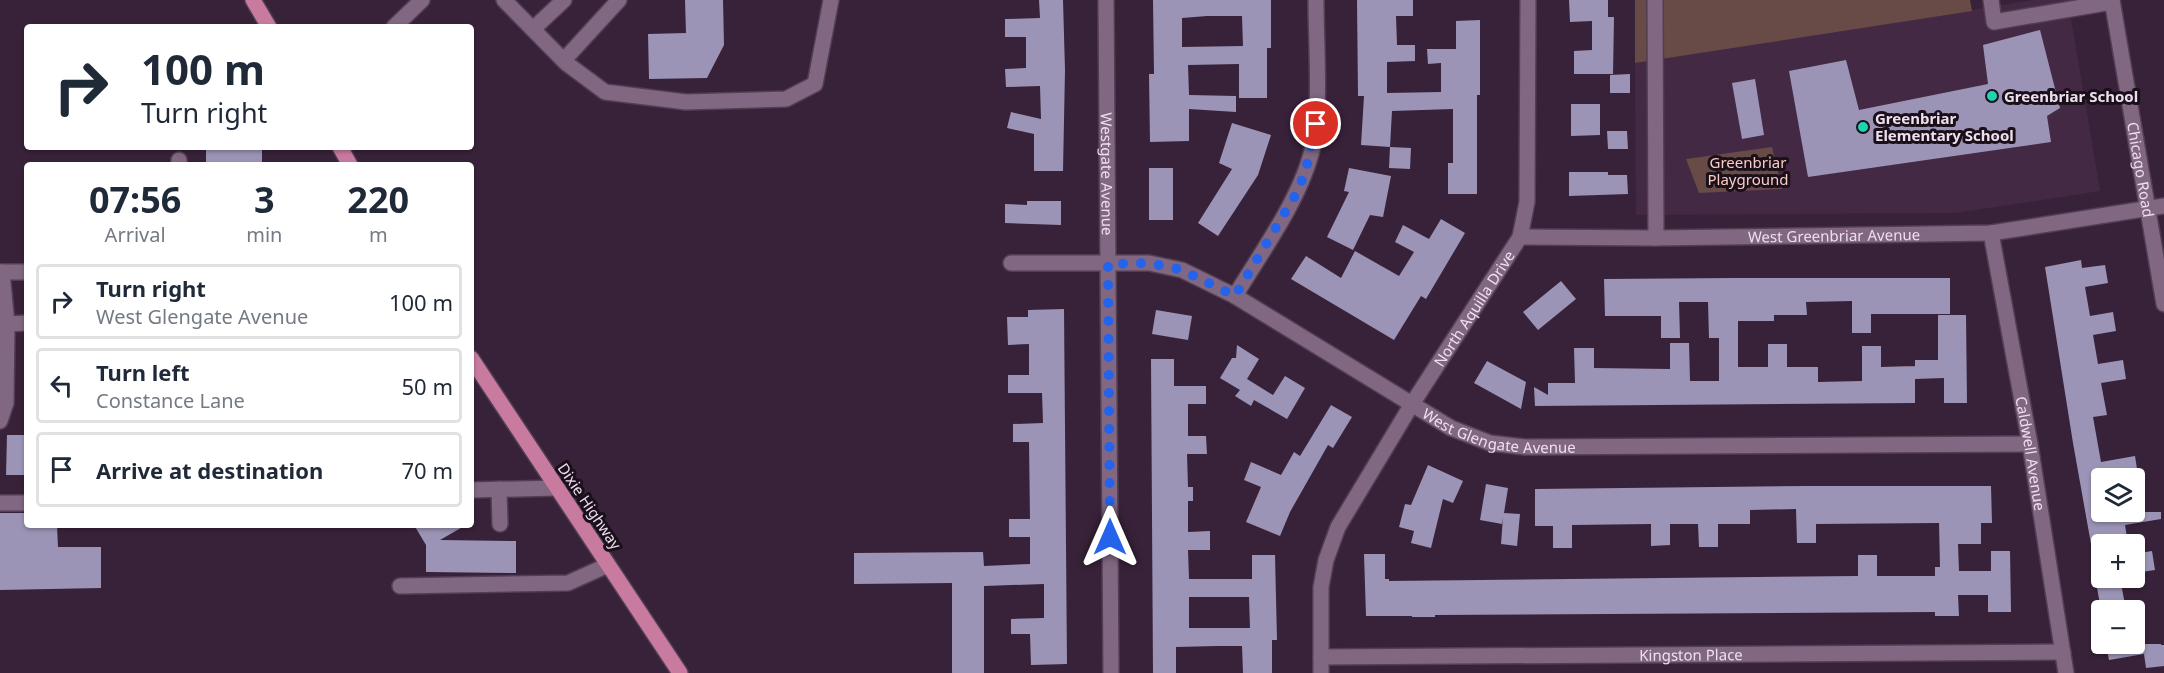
<!DOCTYPE html>
<html lang="en">
<head>
<meta charset="utf-8">
<style>
  body { margin:0; font-family:"Noto Sans",sans-serif; background:#f6f6f7; color:#1f2937; height:100vh; display:flex; flex-direction:column; font-size:22px; white-space:nowrap }
  * { box-sizing:border-box; margin:0 }
  p { font-size:20px; color:#747a83 }
  .icon { flex:none; width:33px; height:33px; fill:none; stroke:currentColor; stroke-width:2; stroke-linecap:round; stroke-linejoin:round }
  .map { position:relative; flex:1; overflow:hidden }
  .drawer { position:absolute; left:24px; top:162px; width:450px; height:366px; display:flex; flex-direction:column; background:#fff; border-radius:6px; box-shadow:0 2px 4px #0004 }
  .drawer>* { flex:none }
  .top-card { position:absolute; left:24px; top:24px; width:450px; height:126px; border-radius:6px; box-shadow:0 2px 4px #0004; background:#fff; color:#1f2937; overflow:hidden }
  .buttons { position:absolute; left:2091px; top:468px; display:grid; gap:12px }
  .buttons a { display:grid; place-items:center; width:54px; height:54px; border-radius:6px; background:#fff; box-shadow:0 2px 4px #0004; font-size:30px }
  .pin { position:absolute; display:grid; place-items:center; width:51px; height:51px; color:#fff; margin:-26px; border:3px solid #fff; border-radius:50%; box-shadow:0 2px 6px #0007 }
  .me { position:absolute; width:66px; margin:-33px; rotate:0deg; stroke-linejoin:round; filter:drop-shadow(0 0 4px #0008) }
  .turn { display:flex; align-items:center; gap:21px; height:126px; padding:0 18px; font-size:27px }
  .turn .icon { width:78px; height:78px; stroke-width:2.5 }
  .turn b { display:block; font-size:42px; line-height:51px }
  .eta { display:flex; justify-content:space-evenly; align-items:center; height:102px; text-align:center }
  .eta b { font-size:36px; font-weight:700; line-height:42px }
  ul { padding:0; list-style:none }
  li { display:flex; align-items:center; gap:18px; height:75px; margin:0 12px 9px; padding:0 6px; border:3px solid #e0e1e3; border-radius:6px }
  li div { flex:1 }
  li b { display:block; font-size:22px }
  li em { font-style:normal }
  .map>svg:first-child { display:block }
  .built { fill:#442945 }
  .green { fill:#684b47 }
  .building { fill:#9c94b6; fill-rule:evenodd }
  .lines { fill:none; stroke-linecap:round; stroke-linejoin:round }
  .minor-casing { stroke:#513e51; stroke-width:18 }
  .major-casing { stroke:#513e51; stroke-width:18 }
  .minor { stroke:#816781; stroke-width:15 }
  .major { stroke:#c87b9f; stroke-width:15 }
  .route { stroke:#2563eb; stroke-width:10; stroke-dasharray:0 18 }
  .poi-dot { fill:#1cd5b1; stroke:#1a101a; stroke-width:2 }
  .labels { text-anchor:middle; dominant-baseline:central; stroke-width:6; stroke-linejoin:round; paint-order:stroke }
  .poi-label { font-size:15px; font-weight:bold; fill:#eedfee; stroke:#1a101a; text-anchor:start }
  .park-label { font-size:15px; fill:#fbcac4; stroke:#1a101a }
  .street-label { font-size:15px; fill:#eedfee; stroke:#1a101a }
</style>
</head>
<body>
<div class="map">
<svg width="2164" height="673" viewBox="0 0 2164 673">
  <rect width="100%" height="100%" fill="#382239"/>
  <path class="built" d="M 2034,0 L 2068,0 L 2100,191 L 1956,213 L 1636,215 L 1635,63 Z"/>
  <path class="green" d="M 1635,0 L 1970,0 L 1972,11 L 1635,63 Z
    M 1772,147 L 1782,189 L 1699,193 L 1686,159 Z"/>
  <path class="building" d="M 685,0 L 723,0 L 724,45 L 707,78 L 649,79 L 648,34 L 686,33 Z
    M 1039,0 L 1063,0 L 1065,70 L 1063,171 L 1034,171 L 1034,134 L 1007,128 L 1011,112 L 1041,119 L 1040,86 L 1006,87 L 1005,69 L 1026,68 L 1026,37 L 1005,37 L 1005,19 L 1040,18 Z
    M 1153,0 L 1271,0 L 1271,48 L 1267,48 L 1267,98 L 1239,98 L 1239,64 L 1188,65 L 1189,95 L 1236,96 L 1236,112 L 1189,109 L 1189,141 L 1150,142 L 1149,74 L 1154,74 ZM 1207,16 L 1242,16 L 1243,46 L 1182,47 L 1182,18 Z
    M 1357,0 L 1413,0 L 1413,16 L 1396,16 L 1397,45 L 1415,45 L 1415,61 L 1387,62 L 1387,93 L 1441,92 L 1441,63 L 1428,64 L 1427,49 L 1456,49 L 1456,21 L 1480,20 L 1480,95 L 1477,95 L 1477,194 L 1448,194 L 1448,163 L 1453,163 L 1453,109 L 1392,111 L 1390,147 L 1361,145 L 1364,96 L 1358,96 Z
    M 1569,0 L 1608,0 L 1608,17 L 1614,17 L 1613,74 L 1574,74 L 1574,51 L 1592,50 L 1592,21 L 1570,22 Z
    M 2040,30 L 2060,108 L 2047,116 L 2051,142 L 1808,177 L 1789,71 L 1846,60 L 1859,110 L 1988,84 L 1983,45 Z
    M 1630,74 L 1630,93 L 1610,93 L 1610,75 Z
    M 1755,79 L 1764,135 L 1742,139 L 1732,83 Z
    M 1571,104 L 1600,104 L 1600,135 L 1571,136 Z
    M 1232,123 L 1271,135 L 1258,175 L 1218,236 L 1198,223 L 1232,169 L 1219,163 Z
    M 1607,131 L 1627,131 L 1628,149 L 1608,149 Z
    M 1390,147 L 1411,148 L 1410,169 L 1389,168 Z
    M 262,148 L 262,165 L 206,165 L 206,149 Z
    M 1149,168 L 1173,168 L 1173,220 L 1149,220 Z
    M 1349,168 L 1391,176 L 1383,217 L 1370,215 L 1353,250 L 1327,237 L 1349,192 L 1344,191 Z
    M 1569,172 L 1608,172 L 1608,175 L 1627,175 L 1628,194 L 1569,196 Z
    M 1027,201 L 1061,201 L 1061,225 L 1005,223 L 1005,204 L 1027,205 Z
    M 1441,219 L 1465,233 L 1426,299 L 1421,296 L 1394,340 L 1291,279 L 1306,256 L 1341,278 L 1355,251 L 1399,276 L 1414,252 L 1395,242 L 1403,225 L 1429,239 Z
    M 2081,260 L 2082,268 L 2105,265 L 2108,283 L 2085,287 L 2090,316 L 2113,312 L 2116,331 L 2093,335 L 2098,364 L 2123,360 L 2126,379 L 2101,383 L 2107,415 L 2093,417 L 2101,462 L 2135,456 L 2138,475 L 2102,478 L 2102,512 L 2161,512 L 2161,519 L 2125,525 L 2128,544 L 2091,544 L 2073,443 L 2045,267 Z
    M 1735,278 L 1950,278 L 1950,314 L 1871,314 L 1871,333 L 1852,333 L 1852,301 L 1806,302 L 1807,315 L 1774,315 L 1774,321 L 1738,321 L 1738,367 L 1768,367 L 1768,344 L 1787,344 L 1787,367 L 1818,367 L 1818,382 L 1862,381 L 1862,346 L 1881,346 L 1881,367 L 1915,366 L 1915,403 L 1535,406 L 1534,387 L 1548,395 L 1548,383 L 1575,383 L 1574,348 L 1594,348 L 1594,368 L 1670,369 L 1670,343 L 1689,343 L 1690,381 L 1719,381 L 1719,338 L 1709,338 L 1708,302 L 1679,302 L 1680,338 L 1661,338 L 1661,316 L 1605,316 L 1604,279 Z
    M 1561,281 L 1576,299 L 1538,330 L 1523,312 Z
    M 1064,309 L 1067,664 L 1031,665 L 1030,634 L 1011,634 L 1011,619 L 1044,618 L 1044,584 L 984,586 L 984,673 L 952,673 L 952,583 L 854,584 L 854,553 L 983,552 L 984,566 L 1030,564 L 1030,537 L 1009,537 L 1009,519 L 1030,519 L 1029,442 L 1013,442 L 1013,424 L 1043,423 L 1042,393 L 1008,393 L 1008,375 L 1029,375 L 1029,344 L 1008,345 L 1007,317 L 1028,317 L 1028,310 Z
    M 1156,310 L 1192,316 L 1188,340 L 1152,334 Z
    M 1938,315 L 1966,315 L 1967,403 L 1944,403 L 1944,378 L 1915,379 L 1915,360 L 1938,360 Z
    M 1237,345 L 1259,359 L 1247,379 L 1273,395 L 1285,376 L 1305,388 L 1287,419 L 1254,400 L 1251,406 L 1235,396 L 1240,390 L 1220,378 L 1232,358 L 1236,358 Z
    M 1151,359 L 1174,359 L 1174,386 L 1206,386 L 1206,404 L 1188,404 L 1188,436 L 1206,436 L 1207,454 L 1187,454 L 1188,487 L 1193,487 L 1193,501 L 1188,501 L 1188,532 L 1210,531 L 1210,550 L 1188,550 L 1189,579 L 1252,579 L 1252,555 L 1275,555 L 1277,640 L 1272,640 L 1272,673 L 1243,673 L 1242,646 L 1217,646 L 1176,647 L 1176,673 L 1153,673 ZM 1189,597 L 1249,597 L 1250,628 L 1189,628 Z
    M 1487,361 L 1526,382 L 1521,409 L 1474,383 Z
    M 1331,405 L 1352,417 L 1333,448 L 1328,445 L 1290,512 L 1280,536 L 1246,522 L 1261,487 L 1244,480 L 1251,462 L 1281,475 L 1294,452 L 1300,456 Z
    M 7,435 L 27,435 L 27,475 L 6,475 Z
    M 1428,465 L 1463,481 L 1453,503 L 1443,499 L 1431,548 L 1411,543 L 1414,531 L 1399,527 L 1405,504 L 1411,505 Z
    M 1486,484 L 1508,488 L 1504,513 L 1520,514 L 1517,546 L 1501,544 L 1503,517 L 1502,524 L 1480,520 Z
    M 1807,486 L 1991,486 L 1992,523 L 1981,523 L 1981,544 L 1958,544 L 1959,571 L 1991,571 L 1991,551 L 2010,551 L 2011,612 L 1988,612 L 1988,595 L 1958,595 L 1959,616 L 1935,616 L 1935,612 L 1435,615 L 1435,617 L 1412,617 L 1412,616 L 1366,616 L 1364,554 L 1385,554 L 1385,579 L 1389,579 L 1389,581 L 1858,576 L 1858,555 L 1877,555 L 1877,576 L 1935,576 L 1935,567 L 1940,567 L 1939,523 L 1816,524 L 1816,543 L 1797,543 L 1796,509 L 1750,510 L 1750,524 L 1718,524 L 1718,547 L 1699,547 L 1698,524 L 1670,524 L 1670,545 L 1651,546 L 1651,524 L 1572,525 L 1572,548 L 1553,548 L 1553,526 L 1535,526 L 1535,489 Z
    M 0,513 L 27,513 L 27,525 L 57,525 L 58,547 L 101,547 L 101,588 L 0,590 Z
    M 414,525 L 466,525 L 440,540 L 516,541 L 516,573 L 426,572 L 426,545 Z
    M 2152,551 L 2155,570 L 2134,573 L 2134,554 Z
    M 2120,578 L 2126,610 L 2101,610 L 2096,582 Z
    M 2106,644 L 2161,644 L 2161,645 L 2164,645 L 2164,666 L 2146,668 L 2144,654 L 2109,660 Z"/>
  <g class="lines">
    <defs>
      <g id="minor">
        <path d="M 504,0 L 566,63 L 605,92 L 686,102 L 786,99 L 815,84 L 831,0"/>
        <path id="s1" d="M 1106,0 L 1111,673"/>
        <path d="M 1655,0 L 1656,238"/>
        <path d="M 1991,0 L 1994,22 L 2112,2"/>
        <path id="s2" d="M 2112,0 L 2164,304"/>
        <path d="M 394,27 L 422,0"/>
        <path d="M 533,29 L 564,0"/>
        <path d="M 564,60 L 619,0"/>
        <path d="M 179,165 L 179,160"/>
        <path id="s3" d="M 1991,233 L 2030,444 L 2066,673"/>
        <path id="s4" d="M 1520,237 L 1656,238 L 1991,233 L 2164,206"/>
        <path id="s5" d="M 1011,263 L 1149,263 L 1182,270 L 1235,296 L 1451,428 L 1490,443 L 1525,447 L 2030,444"/>
        <path d="M 0,272 L 27,272"/>
        <path d="M 2,272 L 7,324"/>
        <path d="M 1235,296 C 1262,251 1302,197 1313,146 C 1321,103 1316,45 1316,0"/>
        <path d="M 0,421 L 6,403 L 7,324 L 27,323"/>
        <path d="M 499,489 L 500,524"/>
        <path d="M 471,490 L 557,488"/>
        <path d="M 0,503 L 27,503"/>
        <path d="M 400,586 L 568,583 L 608,565"/>
        <path id="s6" d="M 1321,657 L 2063,652"/>
        <path id="s7" d="M 1321,673 L 1321,587 L 1326,560 L 1338,527 L 1412,404 L 1520,237 L 1527,202 L 1528,0"/>
      </g>
      <path id="major" d="M 253,0 L 269,27
        M 340,147 L 350,165
        M 471,358 L 680,673"/>
    </defs>
    <use href="#minor" class="minor-casing"/>
    <use href="#major" class="major-casing"/>
    <use href="#minor" class="minor"/>
    <use href="#major" class="major"/>
  </g>
  <g class="lines">
    <path class="route" d="M 1110,537 L 1108,264 L 1149,263 L 1182,270 L 1235,296 L 1296,194 L 1305,173 L 1316,124"/>
  </g>
  <g class="poi-dot">
    <circle cx="1992" cy="96" r="6"/>
    <circle cx="1863" cy="127" r="6"/>
  </g>
  <g class="labels">
    <g class="poi-label">
      <text x="2004" y="96">Greenbriar School</text>
      <text x="1875" y="118">Greenbriar<tspan x="1875" dy="17">Elementary School</tspan></text>
    </g>
    <g class="park-label">
      <text x="1748" y="162">Greenbriar<tspan x="1748" dy="17">Playground</tspan></text>
    </g>
    <g class="street-label">
      <text stroke="none"><textPath href="#s2" startOffset="172">Chicago Road</textPath></text>
      <text stroke="none"><textPath href="#s1" startOffset="174">Westgate Avenue</textPath></text>
      <text stroke="none"><textPath href="#s4" startOffset="314">West Greenbriar Avenue</textPath></text>
      <text stroke="none"><textPath href="#s7" startOffset="406">North Aquilla Drive</textPath></text>
      <text stroke="none"><textPath href="#s5" startOffset="532">West Glengate Avenue</textPath></text>
      <text stroke="none"><textPath href="#s3" startOffset="224">Caldwell Avenue</textPath></text>
      <text transform="translate(590 506) rotate(56)">Dixie Highway</text>
      <text stroke="none"><textPath href="#s6" startOffset="370">Kingston Place</textPath></text>
    </g>
  </g>
</svg>
<div class="buttons">
<a><svg class="icon" aria-label="layers" viewBox="0 0 24 24"><path d="M12 4l9 5-9 5-9-5zM3 14l9 5 9-5"/></svg></a>
<a>+</a>
<a>−</a>
</div>
<div class="pin" style="left:1316px;top:124px;background:#d93025"><svg class="icon" aria-label="arrive" viewBox="0 0 24 24"><path d="M6 21V4h12l-3 4 3 4H6"/></svg></div>
<svg class="me" style="left:1110px;top:537px" viewBox="-20 -20 40 40"><path d="M0-17L14 15 0 8-14 15z" fill="#2563eb" stroke="#fff" stroke-width="4"/></svg>
<div class="top-card">
<div class="turn"><svg class="icon" aria-label="right" viewBox="0 0 24 24"><path d="M7 20v-9h11M14 6l5 5-5 5"/></svg><div><b>100 m</b>Turn right</div></div>
</div>
<section class="drawer">
<div class="eta">
<div><b>07:56</b><p>Arrival</p></div>
<div><b>3</b><p>min</p></div>
<div><b>220</b><p>m</p></div>
</div>
<ul>
<li><svg class="icon" aria-label="right" viewBox="0 0 24 24"><path d="M7 20v-9h11M14 6l5 5-5 5"/></svg><div><b>Turn right</b><p>West Glengate Avenue</p></div><em>100 m</em></li>
<li><svg class="icon" aria-label="left" viewBox="0 0 24 24"><path d="M17 20v-9H6M10 6l-5 5 5 5"/></svg><div><b>Turn left</b><p>Constance Lane</p></div><em>50 m</em></li>
<li><svg class="icon" aria-label="arrive" viewBox="0 0 24 24"><path d="M6 21V4h12l-3 4 3 4H6"/></svg><div><b>Arrive at destination</b></div><em>70 m</em></li>
</ul>
</section>
</div>
</body>
</html>
